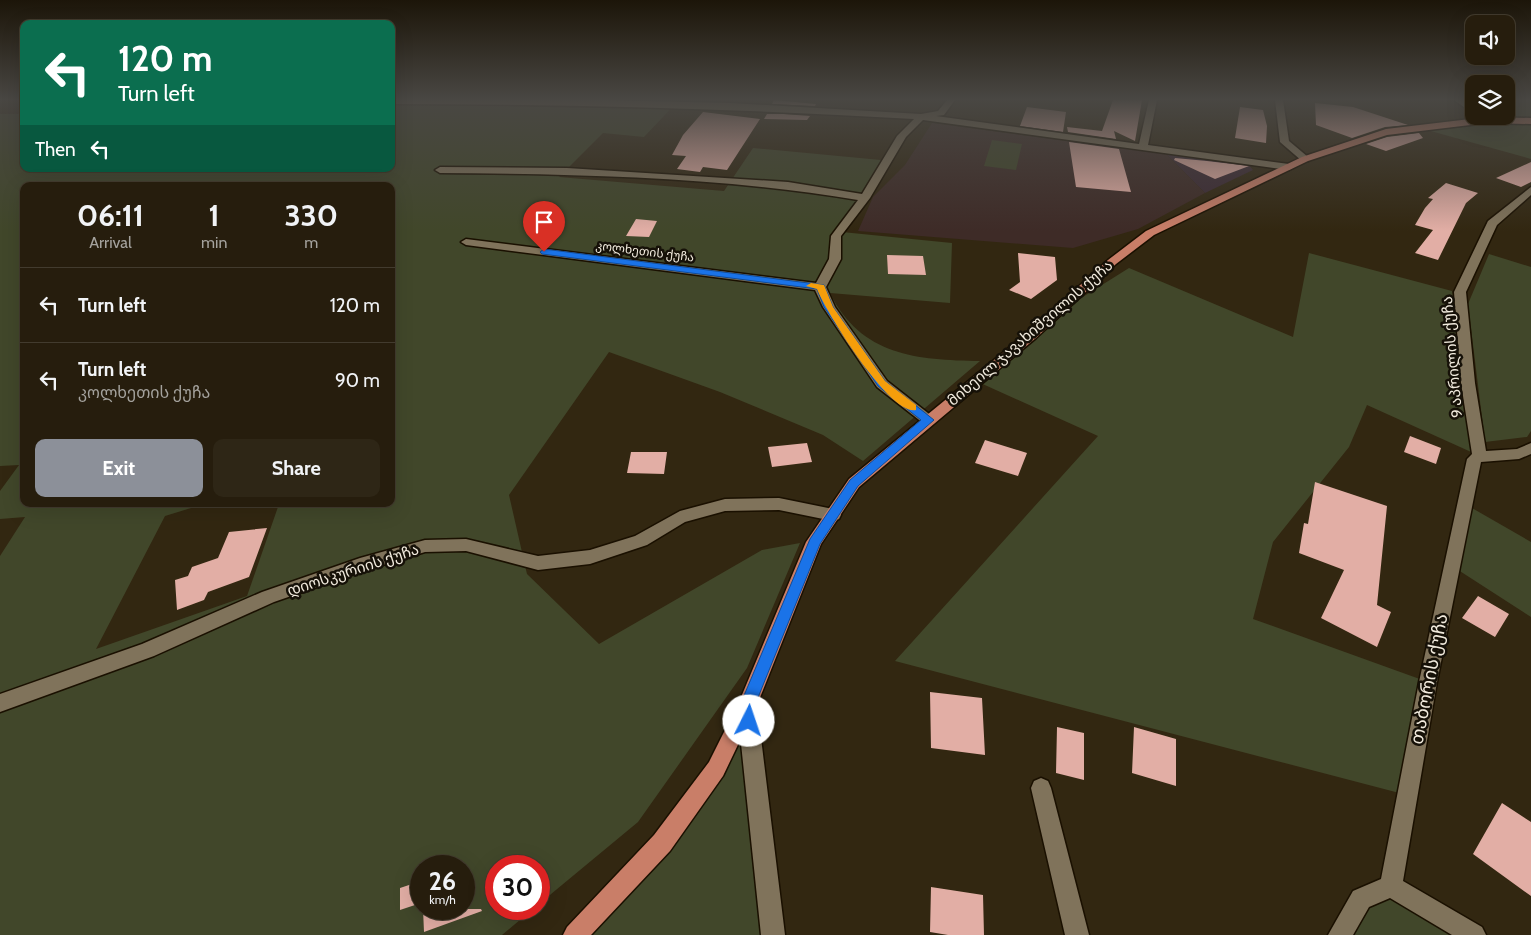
<!DOCTYPE html>
<html lang="en">
<head>
<meta charset="utf-8">
<style>
  body { margin:0; font-family:Cabin,"Noto Sans Georgian",sans-serif; background:#2e2616; color:#f1f3f6; height:100vh; display:flex; flex-direction:column; font-size:19px; white-space:nowrap }
  * { box-sizing:border-box; margin:0 }
  p { font-size:16px; color:#a4a29d }
  .icon { flex:none; width:28px; height:28px; fill:none; stroke:currentColor; stroke-width:2; stroke-linecap:round; stroke-linejoin:round }
  .map { position:relative; flex:1; overflow:hidden }
  .side { position:absolute; left:20px; top:182px; width:375px; height:325px; display:flex; flex-direction:column; background:#261d0d; border-radius:10px; box-shadow:0 5px 20px #0002,0 0 0 1px #423b2e }
  .side>* { flex:none }
  .banner { position:absolute; left:20px; top:20px; width:375px; height:152px; border-radius:10px; box-shadow:0 5px 20px #0002,0 0 0 1px #423b2e; background:#0b6e4f; color:#fff; overflow:hidden }
  .fabs { position:absolute; left:1465px; top:15px; display:grid; gap:10px }
  .fabs a { display:grid; place-items:center; width:50px; height:50px; border-radius:10px; background:#261d0d; box-shadow:0 5px 20px #0002,0 0 0 1px #423b2e; font-size:25px }
  .speed { position:absolute; left:410px; top:855px; display:flex; gap:10px; font-size:25px; font-weight:700; text-align:center }
  .speed>* { display:grid; place-content:center; width:65px; height:65px; border-radius:50%; background:#261d0d; box-shadow:0 5px 20px #0002,0 0 0 1px #423b2e; line-height:1 }
  .speed small { font-size:12px; font-weight:400 }
  .speed .limit { border:8px solid #d22; background:#fff; color:#111 }
  .pin { position:absolute; display:grid; place-items:center; width:42px; height:42px; color:#fff; margin:-51px -21px; border-radius:50% 50% 50% 0; rotate:-45deg; box-shadow:0 0 5px #0007 }
  .pin .icon { rotate:45deg }
  .me { position:absolute; width:55px; margin:-28px; rotate:4deg; stroke-linejoin:round; filter:drop-shadow(0 0 4px #0008) }
  .turn { display:flex; align-items:center; gap:18px; height:105px; padding:0 15px; font-size:22px }
  .turn .icon { width:65px; height:65px; stroke-width:2.5 }
  .turn b { display:block; font-size:35px; line-height:42px }
  .then { display:flex; align-items:center; height:48px; padding:0 15px; background:#0003; gap:10px; font-size:19px }
  .eta { display:flex; justify-content:space-evenly; align-items:center; height:85px; text-align:center }
  .eta b { font-size:30px; font-weight:700; line-height:35px }
  .action { display:flex; gap:10px; margin-top:auto; padding:10px 15px }
  .action a { flex:1; height:58px; border-radius:10px; background:#8c9099; color:#fff; font-size:20px; font-weight:700; line-height:58px; text-align:center }
  .action a+a { background:#2e2616; color:#f1f3f6 }
  ul { padding:0; list-style:none }
  li { display:flex; align-items:center; gap:15px; height:75px; padding:0 15px; border-top:1px solid #423b2e }
  li div { flex:1 }
  li b { display:block; font-size:19px }
  li em { font-style:normal }
  .map>svg:first-child { display:block }
  .commercial { fill:#3c2a34 }
  .education { fill:#3e2b27 }
  .green { fill:#41472a; fill-rule:evenodd }
  .building { fill:#e2aea5 }
  .lines { fill:none; stroke-linecap:round; stroke-linejoin:round }
  .minor-casing { stroke:#1a1000; stroke-width:3 }
  .major-casing { stroke:#1a1000; stroke-width:3 }
  .minor { fill:#80735b; fill-rule:evenodd }
  .major { fill:#c97e68; fill-rule:evenodd }
  .route { fill:#1a73e8; stroke:#114b97 }
  .slow { fill:#f59e0b }
  .labels { text-anchor:middle; dominant-baseline:central; stroke-width:5; stroke-linejoin:round; paint-order:stroke }
  .far-street-label { font-size:12px; fill:#f1eadd; stroke:#161108 }
  .street-label { font-size:15px; fill:#f1eadd; stroke:#161108 }
  .near-street-label { font-size:18px; fill:#f1eadd; stroke:#161108 }
</style>
</head>
<body>
<div class="map">
<svg width="1531" height="935" viewBox="0 0 1531 935">
  <rect width="100%" height="100%" fill="#322711"/>
  <path class="commercial" d="M 1166,154 L 1248,164 L 1253,170 L 1205,193 Z"/>
  <path class="education" d="M 932,123 L 1166,154 L 1205,193 L 1138,229 L 1073,248 L 858,231 L 873,197 L 905,165 Z"/>
  <path class="green" d="M 391,100 L 679,100 L 644,137 L 603,133 L 559,177 L 724,191 L 753,148 L 881,160 L 859,197 L 842,232 L 952,243 L 950,303 L 830,293 C 861,356 917,360 980,361 L 863,461 L 823,435 L 720,392 L 609,352 L 509,495 L 527,574 L 599,644 L 762,550 L 800,543 L 747,668 L 638,822 L 539,904 L 539,866 L 496,866 L 496,909 L 533,909 L 502,935 L 0,935 L 0,556 L 25,517 L 0,519 L 0,491 L 19,465 L 0,466 L 0,114 L 24,114 L 24,169 L 391,169 ZM 24,186 L 391,186 L 391,504 L 279,504 L 247,596 L 96,649 L 165,516 L 204,504 L 24,504 ZM 421,866 L 464,866 L 464,909 L 421,909 Z
    M 1506,100 L 1531,100 L 1531,117 L 1494,116 L 1506,116 Z
    M 1494,124 L 1531,125 L 1531,159 L 1427,130 Z
    M 992,140 L 1022,144 L 1016,170 L 984,166 Z
    M 1309,253 L 1452,291 L 1480,456 L 1367,405 L 1349,447 L 1273,542 L 1253,619 L 1428,682 L 1407,795 L 895,661 L 1098,436 L 976,381 L 1054,315 L 1129,268 L 1293,337 Z
    M 1489,254 L 1531,267 L 1531,431 L 1527,437 L 1485,442 L 1468,304 Z
    M 1465,504 L 1531,542 L 1531,617 L 1452,566 Z
    M 747,705 L 773,935 L 575,935 L 662,843 Z
    M 1391,886 L 1474,935 L 1340,935 L 1361,899 Z"/>
  <path class="building" d="M 774,100 L 816,104 L 815,106 L 772,104 Z
    M 1113,100 L 1142,100 L 1135,141 L 1114,131 L 1116,139 L 1068,132 L 1067,127 L 1102,131 Z
    M 1315,103 L 1353,107 L 1408,125 L 1385,127 L 1352,138 L 1316,125 Z
    M 1027,107 L 1066,112 L 1063,132 L 1020,126 Z
    M 1240,107 L 1263,110 L 1267,126 L 1266,143 L 1235,138 Z
    M 703,112 L 760,119 L 727,170 L 703,167 L 700,172 L 677,169 L 686,156 L 672,155 L 683,135 Z
    M 767,114 L 783,114 L 810,116 L 807,120 L 764,119 Z
    M 1419,133 L 1423,138 L 1386,151 L 1366,144 L 1387,137 Z
    M 1069,142 L 1119,149 L 1131,192 L 1076,187 Z
    M 1175,158 L 1207,161 L 1249,166 L 1215,179 L 1174,160 Z
    M 1531,162 L 1531,182 L 1521,187 L 1496,178 Z
    M 1446,183 L 1478,193 L 1466,203 L 1438,260 L 1415,253 L 1433,230 L 1415,225 L 1425,208 L 1433,199 L 1428,198 Z
    M 636,219 L 657,221 L 649,237 L 626,236 Z
    M 1018,253 L 1055,257 L 1057,280 L 1031,299 L 1009,290 L 1020,282 Z
    M 887,255 L 923,256 L 926,275 L 888,274 Z
    M 1410,436 L 1441,448 L 1436,464 L 1404,452 Z
    M 985,440 L 1027,453 L 1018,476 L 975,463 Z
    M 807,443 L 812,462 L 772,467 L 768,447 Z
    M 631,452 L 667,452 L 664,474 L 627,473 Z
    M 1315,482 L 1387,506 L 1377,605 L 1391,612 L 1377,647 L 1321,618 L 1344,570 L 1299,553 L 1304,523 L 1308,524 Z
    M 267,528 L 249,577 L 208,592 L 204,600 L 177,610 L 175,580 L 188,576 L 192,567 L 218,558 L 229,532 Z
    M 1478,596 L 1509,614 L 1495,637 L 1462,618 Z
    M 930,692 L 982,698 L 985,755 L 931,748 Z
    M 1057,727 L 1084,733 L 1084,780 L 1056,773 Z
    M 1134,727 L 1176,739 L 1176,786 L 1132,773 Z
    M 1502,803 L 1531,822 L 1531,896 L 1473,854 Z
    M 421,881 L 421,903 L 400,910 L 400,888 Z
    M 931,887 L 983,895 L 984,935 L 948,935 L 930,932 Z
    M 423,909 L 481,909 L 482,911 L 424,932 Z"/>
  <g class="lines">
    <defs>
      <path id="minor" d="M 391,100 L 602,100 L 730,103 L 921,114 L 938,111 L 947,100 L 955,100 L 944,115 L 936,116 L 1139,144 L 1149,100 L 1157,100 L 1148,145 L 1289,164 L 1294,167 L 1289,170 L 923,120 L 906,137 L 870,198 L 841,236 L 841,259 L 826,287 L 835,307 L 887,381 L 933,417 L 935,420 L 928,425 L 923,423 L 877,387 L 823,307 L 815,290 L 466,245 L 461,242 L 466,239 L 816,283 L 829,259 L 831,236 L 858,200 C 721,177 579,174 440,173 L 435,170 L 440,167 L 567,168 L 788,182 L 862,194 L 897,136 L 914,119 C 740,109 566,104 391,104 Z
        M 1275,100 L 1283,100 L 1289,141 L 1308,157 L 1308,161 L 1302,161 L 1280,142 Z
        M 1454,100 L 1464,100 L 1474,107 L 1474,114 Z
        M 1531,187 L 1531,195 L 1497,225 L 1466,292 L 1475,383 L 1486,451 L 1517,449 L 1531,443 L 1531,454 L 1519,459 L 1481,462 L 1437,682 L 1403,881 L 1482,927 L 1486,935 L 1452,935 L 1390,898 L 1369,907 L 1353,935 L 1328,935 L 1353,891 L 1381,879 L 1419,682 L 1467,459 L 1472,454 L 1461,383 L 1454,292 L 1488,221 Z
        M 779,498 L 833,509 L 839,511 L 841,515 L 839,519 L 833,521 L 779,510 L 725,511 L 685,522 L 647,545 L 590,564 L 538,570 L 466,551 L 425,552 L 363,571 L 274,602 L 154,656 L 0,712 L 0,694 L 142,644 L 262,592 L 360,558 L 425,540 L 466,539 L 538,556 L 590,550 L 635,536 L 680,511 L 725,499 Z
        M 747,696 L 754,699 L 757,705 L 785,935 L 761,935 L 737,705 L 740,699 Z
        M 1041,778 L 1048,781 L 1051,788 L 1089,935 L 1065,935 L 1031,788 L 1034,781 Z"/>
      <path id="major" d="M 1487,117 L 1531,118 L 1531,124 L 1487,123 L 1387,135 L 1308,161 L 1154,235 L 1116,264 L 1036,338 L 859,487 L 821,544 L 757,705 L 723,776 L 670,851 L 591,935 L 563,935 L 567,927 L 654,835 L 709,762 L 739,702 L 806,542 L 849,479 L 1028,332 L 1108,260 L 1146,231 L 1302,157 L 1386,129 Z"/>
    </defs>
    <use href="#minor" class="minor-casing"/>
    <use href="#major" class="major-casing"/>
    <use href="#minor" class="minor"/>
    <use href="#major" class="major"/>
  </g>
  <linearGradient id="sky" x2="0" y2="1"><stop stop-color="#1c1509"/><stop offset="0.43" stop-color="#494743"/><stop offset="1" stop-color="#494743" stop-opacity="0"/></linearGradient>
  <rect width="1531" height="231" fill="url(#sky)"/>
  <path class="route" d="M 544,249 L 824,285 L 833,307 L 885,381 L 934,420 L 858,486 L 820,544 L 755,705 L 757,721 L 754,726 L 749,728 L 744,726 L 740,705 L 810,539 L 850,480 L 921,420 L 878,386 L 824,307 L 817,289 L 542,254 L 540,252 Z"/>
  <path class="slow" d="M 811,283 L 824,285 L 833,307 L 885,381 L 916,405 L 916,410 C 890,416 826,312 817,289 L 806,286 Z"/>
  <g class="labels">
    <g class="far-street-label">
      <text transform="translate(645 251) rotate(7)">კოლხეთის ქუჩა</text>
    </g>
    <g class="street-label">
      <text transform="translate(1030 333) rotate(-41)">მიხეილ ჯავახიშვილის ქუჩა</text>
      <text transform="translate(1452 357) rotate(-95)">9 აპრილის ქუჩა</text>
      <text transform="translate(353 570) rotate(-18)">დიოსკურიის ქუჩა</text>
    </g>
    <g class="near-street-label">
      <text transform="translate(1429 679) rotate(-79)">თაბორის ქუჩა</text>
    </g>
  </g>
</svg>
<div class="fabs">
<a><svg class="icon" aria-label="sound" viewBox="0 0 24 24"><path d="M4 9h4l5-4v14l-5-4H4zM17 9q2 3 0 6"/></svg></a>
<a><svg class="icon" aria-label="layers" viewBox="0 0 24 24"><path d="M12 4l9 5-9 5-9-5zM3 14l9 5 9-5"/></svg></a>
</div>
<div class="speed"><div>26<small>km/h</small></div><div class="limit">30</div></div>
<div class="pin" style="left:544px;top:252px;background:#d93025"><svg class="icon" aria-label="arrive" viewBox="0 0 24 24"><path d="M6 21V4h12l-3 4 3 4H6"/></svg></div>
<svg class="me" style="left:749px;top:721px" viewBox="-20 -20 40 40"><circle r="19" fill="#fff"/><path d="M0-13L10 11 0 6-10 11z" fill="#1a73e8"/></svg>
<div class="banner">
<div class="turn"><svg class="icon" aria-label="left" viewBox="0 0 24 24"><path d="M17 20v-9H6M10 6l-5 5 5 5"/></svg><div><b>120 m</b>Turn left</div></div>
<div class="then">Then<svg class="icon" aria-label="left" viewBox="0 0 24 24"><path d="M17 20v-9H6M10 6l-5 5 5 5"/></svg></div>
</div>
<section class="side">
<div class="eta">
<div><b>06:11</b><p>Arrival</p></div>
<div><b>1</b><p>min</p></div>
<div><b>330</b><p>m</p></div>
</div>
<ul>
<li><svg class="icon" aria-label="left" viewBox="0 0 24 24"><path d="M17 20v-9H6M10 6l-5 5 5 5"/></svg><div><b>Turn left</b></div><em>120 m</em></li>
<li><svg class="icon" aria-label="left" viewBox="0 0 24 24"><path d="M17 20v-9H6M10 6l-5 5 5 5"/></svg><div><b>Turn left</b><p>კოლხეთის ქუჩა</p></div><em>90 m</em></li>
</ul>
<div class="action"><a>Exit</a><a>Share</a></div>
</section>
</div>
</body>
</html>
